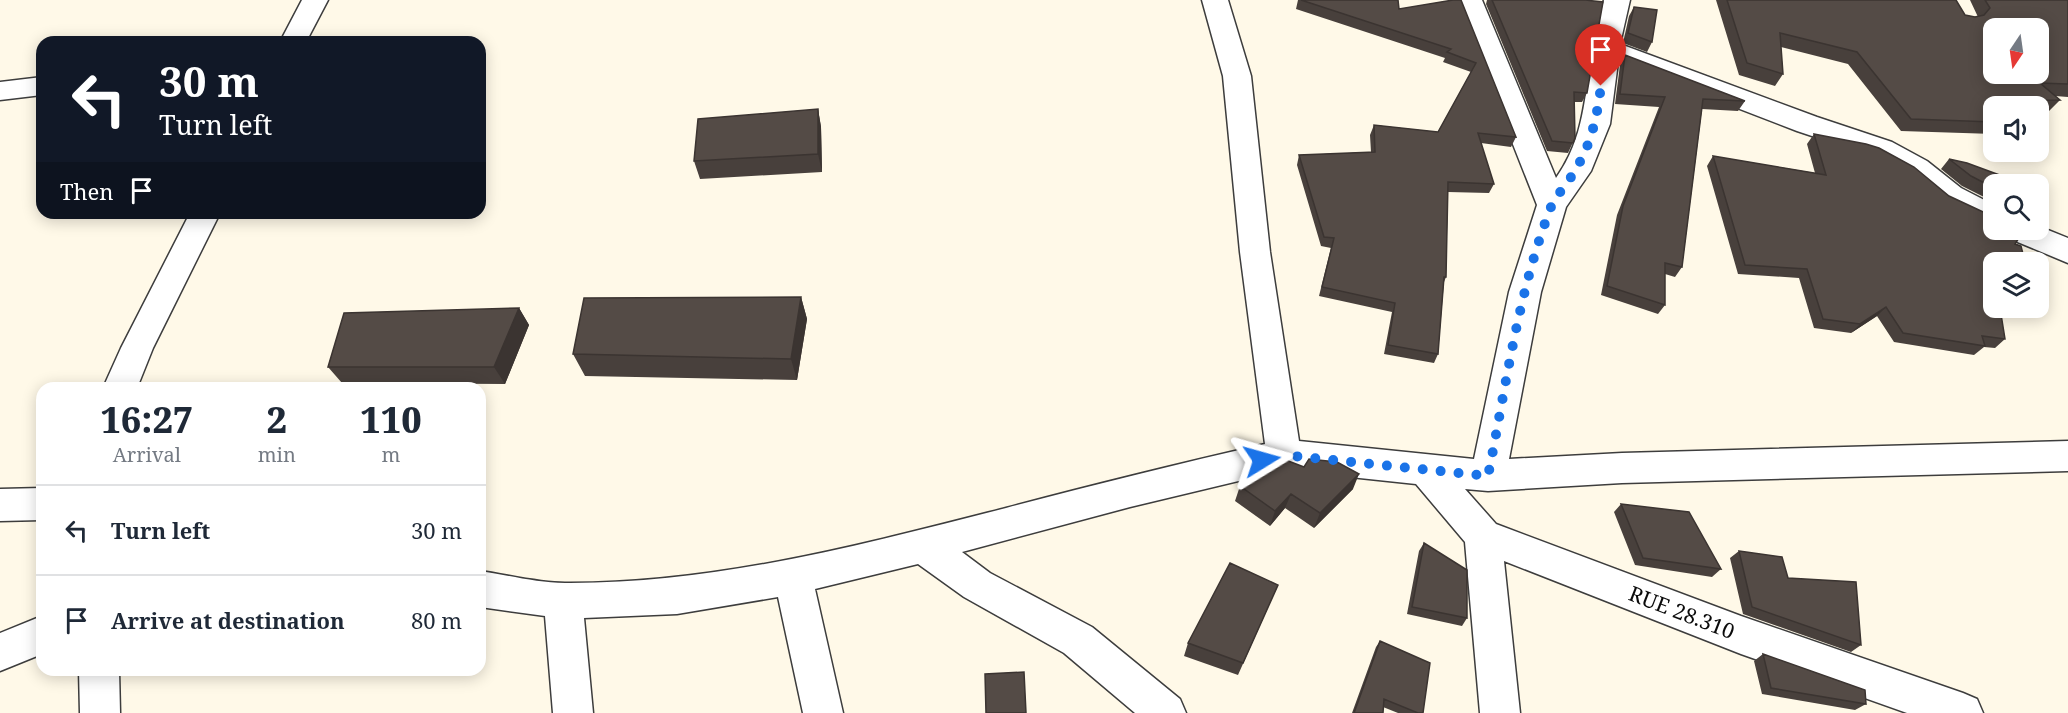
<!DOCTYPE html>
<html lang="en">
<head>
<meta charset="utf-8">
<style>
  body { margin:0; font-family:"Noto Serif",serif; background:#f6f6f7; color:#1f2937; height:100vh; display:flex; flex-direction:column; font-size:22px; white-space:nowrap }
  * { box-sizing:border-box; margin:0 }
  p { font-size:20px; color:#747a83 }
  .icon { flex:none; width:33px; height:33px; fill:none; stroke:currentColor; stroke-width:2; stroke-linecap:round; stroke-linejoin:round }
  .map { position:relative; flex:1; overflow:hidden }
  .panel { position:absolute; left:36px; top:382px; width:450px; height:294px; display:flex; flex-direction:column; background:#fff; border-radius:18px; box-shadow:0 3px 15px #0003 }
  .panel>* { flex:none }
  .top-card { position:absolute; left:36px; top:36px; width:450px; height:183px; border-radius:18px; box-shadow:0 3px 15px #0003; background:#111827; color:#fff; overflow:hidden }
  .needle { width:39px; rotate:193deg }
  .tools { position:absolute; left:1983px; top:18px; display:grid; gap:12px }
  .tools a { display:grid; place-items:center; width:66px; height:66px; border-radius:12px; background:#fff; box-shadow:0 3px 15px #0003; font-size:30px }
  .pin { position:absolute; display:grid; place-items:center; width:51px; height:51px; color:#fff; margin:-62px -26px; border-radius:50% 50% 50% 0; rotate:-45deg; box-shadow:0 0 6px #0007 }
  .pin .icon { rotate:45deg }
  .me { position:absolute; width:66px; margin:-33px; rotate:82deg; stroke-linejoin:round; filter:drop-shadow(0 0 4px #0008) }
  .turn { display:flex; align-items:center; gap:21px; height:126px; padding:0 24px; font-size:27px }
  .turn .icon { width:78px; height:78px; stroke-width:2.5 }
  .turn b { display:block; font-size:42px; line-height:51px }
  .then { display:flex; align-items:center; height:57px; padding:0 24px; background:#0003; gap:12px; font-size:22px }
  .eta { display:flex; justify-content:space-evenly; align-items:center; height:102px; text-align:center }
  .eta b { font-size:36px; font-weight:800; line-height:42px }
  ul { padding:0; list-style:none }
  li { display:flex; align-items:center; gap:18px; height:90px; padding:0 24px; border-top:2px solid #e0e1e3 }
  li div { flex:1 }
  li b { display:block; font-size:22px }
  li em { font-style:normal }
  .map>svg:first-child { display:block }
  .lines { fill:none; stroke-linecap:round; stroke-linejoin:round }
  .minor-casing { stroke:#3d3d3d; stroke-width:3 }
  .minor { fill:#fff; fill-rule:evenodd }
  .wall { fill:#48403c }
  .shaded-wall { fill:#3b3431 }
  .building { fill:#544b46; stroke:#3b3431; stroke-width:1.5; fill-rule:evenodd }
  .route { stroke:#1a73e8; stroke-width:10; stroke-dasharray:0 18 }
  .labels { text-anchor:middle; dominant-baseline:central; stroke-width:6; stroke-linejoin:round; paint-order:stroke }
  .street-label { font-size:21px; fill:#0a0a0a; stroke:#fff }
</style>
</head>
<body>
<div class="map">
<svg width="2068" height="713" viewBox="0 0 2068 713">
  <rect width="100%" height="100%" fill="#fff9e8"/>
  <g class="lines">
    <defs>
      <path id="minor" d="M 302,0 L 328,0 L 306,42 L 280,42 Z
        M 1202,0 L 1228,0 L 1251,76 L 1270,252 L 1299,441 L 1474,459 L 1509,292 L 1537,205 L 1456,0 L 1482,0 L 1556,178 C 1585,137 1584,97 1593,50 C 1595,33 1600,17 1604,0 L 1630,0 L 1620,44 L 1817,117 L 1892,142 L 1927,161 L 1961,188 L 1994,205 L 1994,229 L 1941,204 L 1907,175 L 1872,156 L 1797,131 L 1618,62 L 1610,124 L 1591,171 L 1566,207 L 1541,292 L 1509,459 L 1622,453 L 2068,441 L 2068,471 L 1622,483 L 1488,491 L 1465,489 L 1496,524 L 1741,616 L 1963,693 L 1977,699 L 1983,713 L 1907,713 L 1741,654 L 1504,561 L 1520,713 L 1480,713 L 1465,542 L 1416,484 L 1284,470 L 1130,507 L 962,552 L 990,573 L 1092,627 L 1180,699 L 1186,713 L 1135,713 L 1064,653 L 964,597 L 918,564 L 815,589 L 843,713 L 803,713 L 778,597 L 677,614 L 584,618 L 593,713 L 553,713 L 545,616 L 480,607 L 480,571 C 508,575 537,583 565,583 C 715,584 861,545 1006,508 C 1092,485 1178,464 1265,444 L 1240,252 L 1223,76 Z
        M 42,77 L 42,95 L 0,100 L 0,82 Z
        M 190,213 L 220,213 L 153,348 L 137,388 L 103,388 L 121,348 Z
        M 2038,226 L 2068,238 L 2068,263 L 2008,238 L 2004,230 L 2038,230 Z
        M 42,488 L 42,520 L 0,521 L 0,489 Z
        M 42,616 L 42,654 L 0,671 L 0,633 Z
        M 79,670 L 119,670 L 120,713 L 80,713 Z"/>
    </defs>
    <use href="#minor" class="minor-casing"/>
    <use href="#minor" class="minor"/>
  </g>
  <path class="wall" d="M 1298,0 L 1398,0 L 1399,9 L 1453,0 L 1516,137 L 1511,147 L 1481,143 L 1494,184 L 1489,193 L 1448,192 L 1446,277 L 1444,282 L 1438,354 L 1434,363 L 1384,354 L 1392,312 L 1319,296 L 1331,248 L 1321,246 L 1297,165 L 1299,155 L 1371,152 L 1370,135 L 1374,125 L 1438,132 L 1471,72 L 1443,62 L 1445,58 L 1296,9 Z
    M 1487,0 L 1585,0 L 1587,93 L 1582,102 L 1574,102 L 1575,138 L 1568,153 L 1547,151 L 1486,4 Z
    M 1716,0 L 1956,0 L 1965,15 L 1975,17 L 1978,17 L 1970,0 L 2068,0 L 2068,97 L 2055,96 L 2060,100 L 2048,112 L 2038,112 L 2038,106 L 1994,106 L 1994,134 L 1901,131 L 1848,64 L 1781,47 L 1783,74 L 1775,86 L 1739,75 Z
    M 1634,7 L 1652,42 L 1647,52 L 1623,43 L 1629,16 Z
    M 1625,55 L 1745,101 L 1738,111 L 1702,109 L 1682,267 L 1675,277 L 1665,274 L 1665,305 L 1658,314 L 1601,295 L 1617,215 L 1659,107 L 1615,104 L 1620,65 Z
    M 818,109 L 821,127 L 822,172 L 700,179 L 694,161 Z
    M 1814,134 L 1994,262 L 1994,308 L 2005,339 L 1995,348 L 1984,347 L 1974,355 L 1894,342 L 1877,316 L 1851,333 L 1814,328 L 1799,278 L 1738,274 L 1707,166 L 1713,156 L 1815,173 L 1807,144 Z
    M 1949,159 L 1994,184 L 1994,202 L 1962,186 L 1941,169 Z
    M 801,297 L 807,319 L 797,380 L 585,376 L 573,354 Z
    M 519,308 L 529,325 L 505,384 L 342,383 L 328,367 Z
    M 2009,308 L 2027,308 L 2024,310 Z
    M 1240,486 L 1353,489 L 1314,528 L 1285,508 L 1270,526 L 1235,501 Z
    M 1621,504 L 1721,569 L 1712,577 L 1635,565 L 1614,512 Z
    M 1424,543 L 1467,618 L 1462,626 L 1407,614 L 1419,551 Z
    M 1739,551 L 1861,645 L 1851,652 L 1743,614 L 1730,558 Z
    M 1278,585 L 1238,675 L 1184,656 L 1188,643 Z
    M 1380,641 L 1423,713 L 1398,713 L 1383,707 L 1383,713 L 1352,713 L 1376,647 Z
    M 1763,654 L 1866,704 L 1855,710 L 1762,694 L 1754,661 Z"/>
  <path class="shaded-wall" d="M 818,109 L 821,127 L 822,172 L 818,154 Z
    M 801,297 L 807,319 L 797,380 L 791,359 Z
    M 1886,307 L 1877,316 L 1851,333 L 1860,324 Z
    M 519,308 L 529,325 L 505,384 L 494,367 Z
    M 1359,474 L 1353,489 L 1314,528 L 1320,513 Z
    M 1291,494 L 1285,508 L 1270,526 L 1275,511 Z"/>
  <path class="building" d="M 1301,0 L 1398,0 L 1399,9 L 1453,0 L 1461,0 L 1516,137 L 1478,133 L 1494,184 L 1448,182 L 1446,277 L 1444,277 L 1438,354 L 1388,345 L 1395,303 L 1322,287 L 1334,238 L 1324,237 L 1299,155 L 1375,152 L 1374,125 L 1438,132 L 1476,63 L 1447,52 L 1451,49 Z
    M 1492,0 L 1585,0 L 1603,2 L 1587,93 L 1574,92 L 1575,138 L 1573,143 L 1552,141 Z
    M 1727,0 L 1956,0 L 1965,15 L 1975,17 L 1984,15 L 1990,8 L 1985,0 L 2068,0 L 2068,84 L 2040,83 L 2060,100 L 2008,101 L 2011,106 L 1994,106 L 1994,122 L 1911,119 L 1857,52 L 1780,33 L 1783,74 L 1747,63 ZM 1994,28 L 2038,28 L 2038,74 L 1994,74 Z
    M 1634,7 L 1657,10 L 1652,42 L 1628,33 Z
    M 1625,55 L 1745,101 L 1703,99 L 1682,267 L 1665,263 L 1665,305 L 1607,286 L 1623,206 L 1665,97 L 1620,94 Z
    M 818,109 L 818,154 L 694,161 L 698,119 Z
    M 1814,134 L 1866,144 L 1879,148 L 1914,167 L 1949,196 L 1994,217 L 1994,230 L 2016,230 L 2022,233 L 2015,244 L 2021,246 L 2025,262 L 1994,262 L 1994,308 L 2000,308 L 2005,339 L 1982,336 L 1985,346 L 1903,333 L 1886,307 L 1860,324 L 1823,319 L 1807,269 L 1745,265 L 1713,156 L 1826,175 Z
    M 1949,159 L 1967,163 L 2024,184 L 1994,184 L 1994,188 L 1971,176 Z
    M 2038,190 L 2046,193 L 2038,206 Z
    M 801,297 L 791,359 L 573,354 L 584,298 Z
    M 519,308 L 494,367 L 328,367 L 344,313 Z
    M 1283,459 L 1304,467 L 1309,459 L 1337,462 L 1359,474 L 1320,513 L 1291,494 L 1275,511 L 1240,486 L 1253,466 Z
    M 1621,504 L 1689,512 L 1721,569 L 1643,558 Z
    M 1424,543 L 1467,570 L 1467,618 L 1412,607 Z
    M 1739,551 L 1782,557 L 1788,578 L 1856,582 L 1861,645 L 1752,607 Z
    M 1230,563 L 1278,585 L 1243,663 L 1188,643 Z
    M 1380,641 L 1430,663 L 1423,713 L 1418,713 L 1384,699 L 1383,713 L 1354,713 Z
    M 1763,654 L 1865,690 L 1866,704 L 1771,688 Z
    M 1024,672 L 1026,713 L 986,713 L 985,674 Z"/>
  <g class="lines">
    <path class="route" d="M 1262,460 L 1284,455 L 1488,476 C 1506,387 1518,292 1551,207 C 1557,194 1569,182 1576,169 C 1592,142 1597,116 1601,86"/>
  </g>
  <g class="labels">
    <g class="street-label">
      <text transform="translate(1682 612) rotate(21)">RUE 28.310</text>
    </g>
  </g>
</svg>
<div class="tools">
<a><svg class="needle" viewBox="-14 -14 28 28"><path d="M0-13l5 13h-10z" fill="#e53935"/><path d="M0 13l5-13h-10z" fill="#747a83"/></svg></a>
<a><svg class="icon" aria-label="sound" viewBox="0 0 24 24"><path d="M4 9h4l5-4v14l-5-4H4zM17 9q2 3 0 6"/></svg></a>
<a><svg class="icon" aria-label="search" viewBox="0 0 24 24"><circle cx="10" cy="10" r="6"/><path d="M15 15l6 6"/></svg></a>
<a><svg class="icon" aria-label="layers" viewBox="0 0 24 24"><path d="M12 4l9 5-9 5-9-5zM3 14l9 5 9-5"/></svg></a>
</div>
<div class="pin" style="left:1601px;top:86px;background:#d93025"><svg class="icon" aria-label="arrive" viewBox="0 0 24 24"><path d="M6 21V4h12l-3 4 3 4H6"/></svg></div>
<svg class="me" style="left:1262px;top:460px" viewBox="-20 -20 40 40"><path d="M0-17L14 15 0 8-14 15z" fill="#1a73e8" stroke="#fff" stroke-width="4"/></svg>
<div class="top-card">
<div class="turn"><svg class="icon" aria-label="left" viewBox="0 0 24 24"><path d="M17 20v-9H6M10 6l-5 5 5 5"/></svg><div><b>30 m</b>Turn left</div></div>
<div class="then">Then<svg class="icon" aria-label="arrive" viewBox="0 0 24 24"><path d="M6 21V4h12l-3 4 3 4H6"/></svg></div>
</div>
<section class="panel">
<div class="eta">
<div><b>16:27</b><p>Arrival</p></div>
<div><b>2</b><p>min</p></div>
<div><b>110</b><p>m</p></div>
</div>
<ul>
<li><svg class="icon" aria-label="left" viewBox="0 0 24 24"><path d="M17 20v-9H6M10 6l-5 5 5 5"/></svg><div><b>Turn left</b></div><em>30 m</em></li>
<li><svg class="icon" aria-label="arrive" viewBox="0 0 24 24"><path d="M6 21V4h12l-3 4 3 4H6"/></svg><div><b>Arrive at destination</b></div><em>80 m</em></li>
</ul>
</section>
</div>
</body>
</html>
